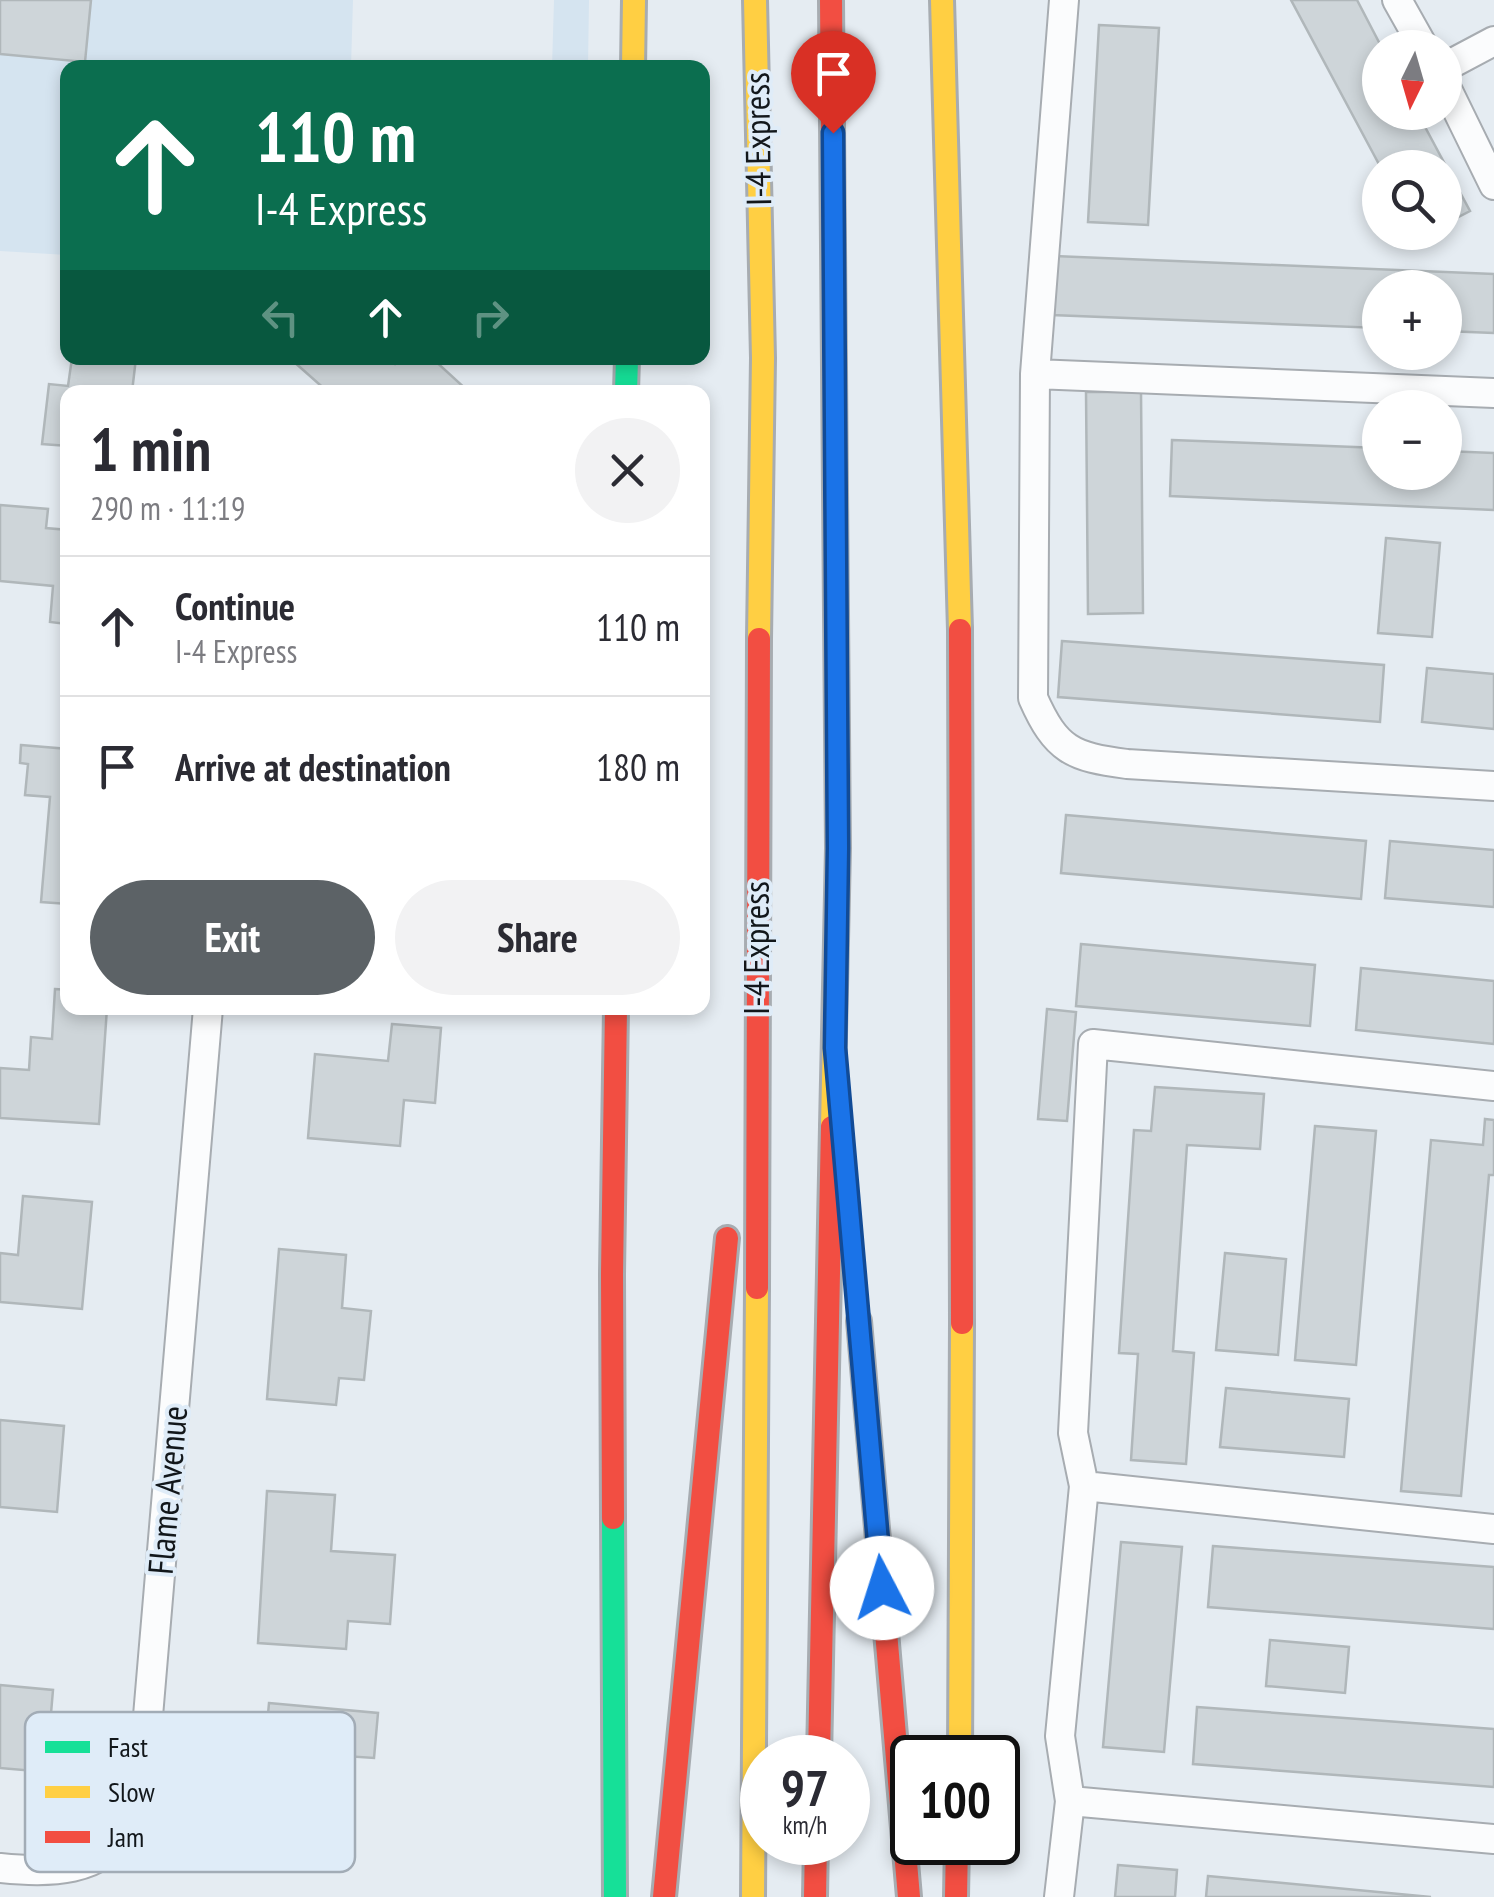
<!DOCTYPE html>
<html lang="en">
<head>
<meta charset="utf-8">
<style>
  body { margin:0; font-family:"PT Sans Narrow",sans-serif; background:#f2f2f3; color:#2b2b33; height:100vh; display:flex; flex-direction:column; font-size:38px; white-space:nowrap }
  * { box-sizing:border-box; margin:0 }
  p { font-size:32px; color:#7c7c81 }
  .icon { flex:none; width:55px; height:55px; fill:none; stroke:currentColor; stroke-width:2; stroke-linecap:round; stroke-linejoin:round }
  .map { position:relative; flex:1; overflow:hidden }
  .sheet { position:absolute; left:60px; top:385px; width:650px; height:630px; display:flex; flex-direction:column; background:#fff; border-radius:20px; box-shadow:0 5px 15px #0003 }
  .sheet>* { flex:none }
  .banner { position:absolute; left:60px; top:60px; width:650px; height:305px; border-radius:20px; box-shadow:0 5px 15px #0003; background:#0b6e4f; color:#fff; overflow:hidden }
  .needle { width:65px; rotate:185deg }
  .controls { position:absolute; left:1362px; top:30px; display:grid; gap:20px }
  .controls a { display:grid; place-items:center; width:100px; height:100px; border-radius:50%; background:#fff; box-shadow:0 5px 15px #0003; font-size:50px }
  .speed { position:absolute; left:740px; top:1735px; display:flex; gap:20px; font-size:50px; font-weight:700; text-align:center }
  .speed>* { display:grid; place-content:center; width:130px; height:130px; border-radius:50%; background:#fff; box-shadow:0 5px 15px #0003; line-height:1 }
  .speed small { font-size:25px; font-weight:400 }
  .speed .limit { border:5px solid #111; border-radius:15px; background:#fff; color:#111 }
  .pin { position:absolute; display:grid; place-items:center; width:85px; height:85px; color:#fff; margin:-102px -42px; border-radius:50% 50% 50% 0; rotate:-45deg; box-shadow:0 0 10px #0007 }
  .pin .icon { rotate:45deg }
  .me { position:absolute; width:110px; margin:-55px; rotate:355deg; stroke-linejoin:round; filter:drop-shadow(0 0 8px #0008) }
  .turn { display:flex; align-items:center; gap:35px; height:210px; padding:0 30px; font-size:45px }
  .turn .icon { width:130px; height:130px; stroke-width:2.5 }
  .turn b { display:block; font-size:70px; line-height:85px }
  .lanes { display:flex; align-items:center; height:95px; padding:0 30px; background:#0003; justify-content:center; gap:50px; direction:ltr }
  .lanes .off { opacity:.35 }
  .round { display:grid; place-items:center; flex:none; width:105px; height:105px; border-radius:52px; background:#f2f2f3 }
  .overview { display:flex; align-items:center; justify-content:space-between; height:170px; padding:0 30px }
  h1 { font-size:60px; font-weight:700; line-height:75px }
  .primary-button { display:flex; gap:20px; margin-top:auto; padding:20px 30px }
  .primary-button a { flex:1; height:115px; border-radius:60px; background:#5c6266; color:#fff; font-size:40px; font-weight:700; line-height:115px; text-align:center }
  .primary-button a+a { background:#f2f2f3; color:#2b2b33 }
  ul { padding:0; list-style:none }
  li { display:flex; align-items:center; gap:30px; height:140px; padding:0 30px; border-top:2px solid #e1e1e2 }
  li div { flex:1 }
  li b { display:block; font-size:38px }
  li em { font-style:normal }
  .map>svg:first-child { display:block }
  .built { fill:#d5e4f0 }
  .building { fill:#ced5d9; stroke:#b0b7ba; stroke-width:2.5 }
  .lines { fill:none; stroke-linecap:round; stroke-linejoin:round }
  .street-casing { stroke:#a7acb1; stroke-width:32 }
  .fast-casing { stroke:#a7acb1; stroke-width:28 }
  .slow-casing { stroke:#a7acb1; stroke-width:28 }
  .jam-casing { stroke:#a7acb1; stroke-width:28 }
  .street { stroke:#fbfcfd; stroke-width:28 }
  .fast { stroke:#16e098; stroke-width:22 }
  .slow { stroke:#ffcf43; stroke-width:22 }
  .jam { stroke:#f24e42; stroke-width:22 }
  .route-casing { stroke:#114b97; stroke-width:25 }
  .route { stroke:#1a73e8; stroke-width:18 }
  .labels { text-anchor:middle; dominant-baseline:central; stroke-width:8; stroke-linejoin:round; paint-order:stroke }
  .street-label { font-size:35px; fill:#12171b; stroke:#dfecf8 }
  .key { fill:#dfecf8; stroke:#a2acb6; stroke-width:2.5 }
  .key-label { font-size:28px; fill:#12171b }
</style>
</head>
<body>
<div class="map">
<svg width="1494" height="1897" viewBox="0 0 1494 1897">
  <rect width="100%" height="100%" fill="#e5ecf2"/>
  <path class="built" d="M 0,0 L 353,0 L 351,67 L 68,68 L 67,255 L 0,251 Z
    M 554,0 L 589,0 L 588,67 L 552,67 Z"/>
  <path class="building" d="M 0,0 L 91,0 L 85,62 L 0,54 Z
    M 1291,0 L 1357,0 L 1382,48 L 1380,112 L 1417,112 L 1470,211 L 1445,224 L 1445,168 L 1381,168 Z
    M 1099,25 L 1159,28 L 1148,225 L 1088,222 Z
    M 1054,256 L 1494,274 L 1494,333 L 1445,331 L 1445,288 L 1380,288 L 1380,328 L 1052,315 Z
    M 72,358 L 136,358 L 132,392 L 68,392 L 68,446 L 42,444 L 49,384 L 68,386 Z
    M 297,358 L 388,358 L 395,364 L 401,358 L 432,358 L 467,390 L 464,392 L 328,392 L 293,361 Z
    M 1086,392 L 1141,392 L 1143,613 L 1088,614 Z
    M 1172,440 L 1380,448 L 1380,472 L 1445,472 L 1445,451 L 1494,453 L 1494,510 L 1170,496 Z
    M 0,505 L 48,509 L 46,528 L 68,530 L 68,677 L 62,677 L 67,624 L 50,622 L 53,586 L 0,581 Z
    M 1386,538 L 1440,543 L 1432,637 L 1378,633 Z
    M 1062,641 L 1384,665 L 1380,722 L 1058,697 Z
    M 1427,668 L 1494,674 L 1494,729 L 1422,722 Z
    M 21,745 L 68,749 L 68,904 L 41,902 L 50,797 L 25,795 L 28,764 L 20,763 Z
    M 1066,815 L 1366,841 L 1361,899 L 1061,873 Z
    M 1390,841 L 1494,850 L 1494,907 L 1385,898 Z
    M 1081,944 L 1315,965 L 1310,1026 L 1076,1006 Z
    M 1361,968 L 1494,981 L 1494,1044 L 1356,1030 Z
    M 55,989 L 68,990 L 68,1008 L 107,1008 L 99,1124 L 0,1118 L 0,1068 L 29,1070 L 31,1037 L 52,1039 Z
    M 1047,1009 L 1076,1012 L 1067,1121 L 1038,1119 Z
    M 392,1024 L 441,1028 L 435,1103 L 404,1100 L 400,1146 L 308,1138 L 315,1054 L 388,1061 Z
    M 1155,1087 L 1264,1094 L 1260,1149 L 1187,1145 L 1173,1351 L 1194,1353 L 1186,1464 L 1131,1460 L 1138,1354 L 1119,1353 L 1134,1130 L 1151,1131 Z
    M 1485,1119 L 1494,1120 L 1494,1175 L 1489,1175 L 1461,1496 L 1401,1491 L 1431,1140 L 1483,1145 Z
    M 1315,1126 L 1376,1131 L 1356,1365 L 1295,1360 Z
    M 23,1196 L 92,1202 L 82,1309 L 0,1302 L 0,1253 L 18,1255 Z
    M 279,1249 L 346,1255 L 342,1308 L 371,1311 L 364,1380 L 339,1378 L 336,1405 L 267,1399 Z
    M 1225,1253 L 1286,1259 L 1278,1355 L 1216,1350 Z
    M 1226,1388 L 1349,1399 L 1344,1457 L 1220,1447 Z
    M 0,1420 L 64,1426 L 57,1512 L 0,1507 Z
    M 267,1491 L 335,1495 L 331,1551 L 395,1555 L 390,1624 L 348,1621 L 346,1649 L 258,1643 Z
    M 1121,1542 L 1182,1547 L 1164,1752 L 1103,1747 Z
    M 1213,1546 L 1494,1567 L 1494,1629 L 1208,1607 Z
    M 1270,1640 L 1349,1647 L 1345,1693 L 1266,1686 Z
    M 0,1685 L 53,1690 L 46,1772 L 0,1768 Z
    M 269,1703 L 378,1713 L 374,1758 L 345,1756 L 335,1864 L 255,1857 Z
    M 1197,1707 L 1494,1729 L 1494,1787 L 1193,1764 Z
    M 1118,1865 L 1177,1870 L 1175,1897 L 1115,1897 Z
    M 1208,1876 L 1431,1897 L 1206,1897 Z"/>
  <g class="lines">
    <defs>
      <path id="street" d="M 1064,0 L 1035,374 L 1033,698 C 1056,750 1072,757 1127,764 L 1494,786
        M 1397,0 L 1424,48
        M 1445,67 L 1494,41
        M 1445,85 L 1494,185
        M 1035,374 L 1494,393
        M 1084,1486 L 1494,1529
        M 1070,1801 L 1494,1839
        M 0,1868 C 48,1873 102,1874 130,1826 C 136,1815 138,1799 142,1787 L 208,1008
        M 1059,1897 L 1070,1801 L 1060,1736 L 1084,1486 L 1073,1433 L 1093,1044 L 1494,1086"/>
      <path id="fast" d="M 626,392 L 627,358
        M 613,1518 L 615,1897"/>
      <path id="slow" d="M 755,0 L 763,358 L 759,639
        M 942,0 L 960,630
        M 633,68 L 634,0
        M 832,1127 L 838,848 L 836,613
        M 960,1758 L 962,1323
        M 753,1897 L 757,1288"/>
      <path id="jam" d="M 831,0 L 836,613
        M 960,630 L 962,1323
        M 757,1288 L 759,639
        M 859,1321 L 909,1897
        M 613,1518 L 612,1274 L 616,1008
        M 819,1758 L 832,1127
        M 664,1897 L 727,1238
        M 815,1897 L 816,1842
        M 956,1897 L 957,1842"/>
    </defs>
    <use href="#street" class="street-casing"/>
    <use href="#fast" class="fast-casing"/>
    <use href="#slow" class="slow-casing"/>
    <use href="#jam" class="jam-casing"/>
    <use href="#street" class="street"/>
    <use href="#fast" class="fast"/>
    <use href="#slow" class="slow"/>
    <use href="#jam" class="jam"/>
  </g>
  <g class="lines">
    <defs>
      <path id="route" d="M 833,133 L 838,848 L 835,1048 L 882,1588"/>
    </defs>
    <use href="#route" class="route-casing"/>
    <use href="#route" class="route"/>
  </g>
  <g class="labels">
    <g class="street-label">
      <text transform="translate(757 139) rotate(-91)">I-4 Express</text>
      <text transform="translate(756 948) rotate(-90)">I-4 Express</text>
      <text transform="translate(167 1490) rotate(-85)">Flame Avenue</text>
    </g>
  </g>
  <rect x="25" y="1712" width="330" height="160" rx="15" class="key"/>
  <rect x="45" y="1741" width="45" height="12" fill="#16e098"/>
  <rect x="45" y="1786" width="45" height="12" fill="#ffcf43"/>
  <rect x="45" y="1831" width="45" height="12" fill="#f24e42"/>
  <g class="key-label">
    <text x="108" y="1757">Fast</text>
    <text x="108" y="1802">Slow</text>
    <text x="108" y="1847">Jam</text>
  </g>
</svg>
<div class="controls">
<a><svg class="needle" viewBox="-14 -14 28 28"><path d="M0-13l5 13h-10z" fill="#e53935"/><path d="M0 13l5-13h-10z" fill="#7c7c81"/></svg></a>
<a><svg class="icon" aria-label="search" viewBox="0 0 24 24"><circle cx="10" cy="10" r="6"/><path d="M15 15l6 6"/></svg></a>
<a>+</a>
<a>−</a>
</div>
<div class="speed"><div>97<small>km/h</small></div><div class="limit">100</div></div>
<div class="pin" style="left:833px;top:133px;background:#d93025"><svg class="icon" aria-label="arrive" viewBox="0 0 24 24"><path d="M6 21V4h12l-3 4 3 4H6"/></svg></div>
<svg class="me" style="left:882px;top:1588px" viewBox="-20 -20 40 40"><circle r="19" fill="#fff"/><path d="M0-13L10 11 0 6-10 11z" fill="#1a73e8"/></svg>
<div class="banner">
<div class="turn"><svg class="icon" aria-label="ahead" viewBox="0 0 24 24"><path d="M12 20V5M6 11l6-6 6 6"/></svg><div><b>110 m</b>I-4 Express</div></div>
<div class="lanes"><svg class="icon off" aria-label="left" viewBox="0 0 24 24"><path d="M17 20v-9H6M10 6l-5 5 5 5"/></svg><svg class="icon" aria-label="ahead" viewBox="0 0 24 24"><path d="M12 20V5M6 11l6-6 6 6"/></svg><svg class="icon off" aria-label="right" viewBox="0 0 24 24"><path d="M7 20v-9h11M14 6l5 5-5 5"/></svg></div>
</div>
<section class="sheet">
<div class="overview"><div><h1>1 min</h1><p>290 m · 11:19</p></div><a class="round"><svg class="icon" aria-label="close" viewBox="0 0 24 24"><path d="M6 6l12 12M18 6L6 18"/></svg></a></div>
<ul>
<li><svg class="icon" aria-label="ahead" viewBox="0 0 24 24"><path d="M12 20V5M6 11l6-6 6 6"/></svg><div><b>Continue</b><p>I-4 Express</p></div><em>110 m</em></li>
<li><svg class="icon" aria-label="arrive" viewBox="0 0 24 24"><path d="M6 21V4h12l-3 4 3 4H6"/></svg><div><b>Arrive at destination</b></div><em>180 m</em></li>
</ul>
<div class="primary-button"><a>Exit</a><a>Share</a></div>
</section>
</div>
</body>
</html>
